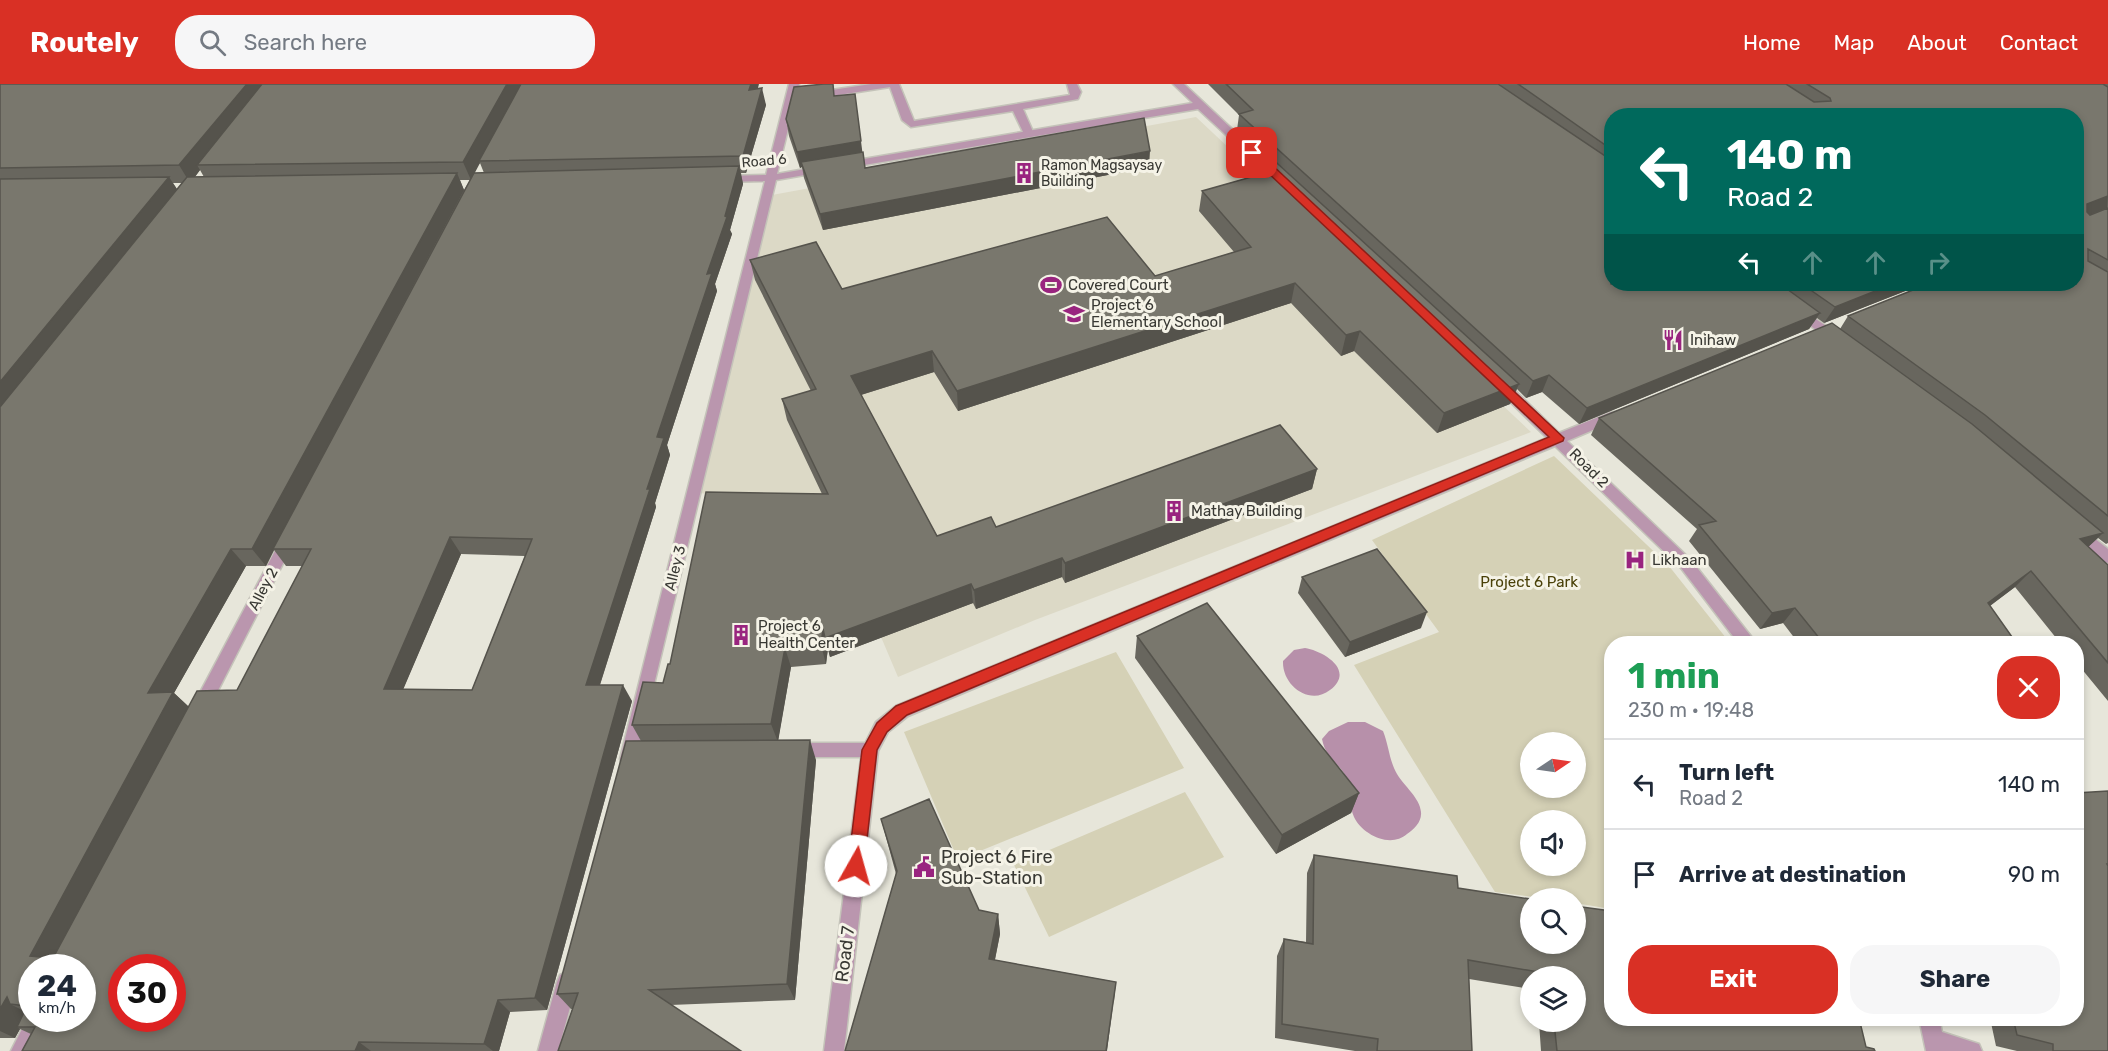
<!DOCTYPE html>
<html lang="en">
<head>
<meta charset="utf-8">
<style>
  body { margin:0; font-family:Rubik,sans-serif; background:#f6f6f7; color:#1f2937; height:100vh; display:flex; flex-direction:column; font-size:22px; white-space:nowrap }
  * { box-sizing:border-box; margin:0 }
  p { font-size:20px; color:#747a83 }
  .icon { flex:none; width:33px; height:33px; fill:none; stroke:currentColor; stroke-width:2; stroke-linecap:round; stroke-linejoin:round }
  .map { position:relative; flex:1; overflow:hidden }
  .details { position:absolute; left:1604px; top:552px; width:480px; height:390px; display:flex; flex-direction:column; background:#fff; border-radius:24px; box-shadow:0 3px 9px #0003 }
  .details>* { flex:none }
  .guide { position:absolute; left:1604px; top:24px; width:480px; height:183px; border-radius:24px; box-shadow:0 3px 9px #0003; background:#00695c; color:#fff; overflow:hidden }
  .needle { width:39px; rotate:77deg }
  .buttons { position:absolute; left:1520px; top:648px; display:grid; gap:12px }
  .buttons a { display:grid; place-items:center; width:66px; height:66px; border-radius:50%; background:#fff; box-shadow:0 3px 9px #0003; font-size:30px }
  .speed { position:absolute; left:18px; top:870px; display:flex; gap:12px; font-size:30px; font-weight:700; text-align:center }
  .speed>* { display:grid; place-content:center; width:78px; height:78px; border-radius:50%; background:#fff; box-shadow:0 3px 9px #0003; line-height:1 }
  .speed small { font-size:15px; font-weight:400 }
  .speed .limit { border:9px solid #d22; background:#fff; color:#111 }
  .pin { position:absolute; display:grid; place-items:center; width:51px; height:51px; color:#fff; margin:-26px; border-radius:12px; box-shadow:0 3px 9px #0006 }
  .me { position:absolute; width:66px; margin:-33px; rotate:7deg; stroke-linejoin:round; filter:drop-shadow(0 0 4px #0008) }
  .turn { display:flex; align-items:center; gap:21px; height:126px; padding:0 24px; font-size:27px }
  .turn .icon { width:78px; height:78px; stroke-width:2.5 }
  .turn b { display:block; font-size:42px; line-height:51px }
  .lanes { display:flex; align-items:center; height:57px; padding:0 24px; background:#0003; justify-content:center; gap:30px; direction:ltr }
  .lanes .off { opacity:.35 }
  .round { display:grid; place-items:center; flex:none; width:63px; height:63px; border-radius:24px; background:#f6f6f7 }
  .headline { display:flex; align-items:center; justify-content:space-between; height:102px; padding:0 24px }
  h1 { font-size:36px; font-weight:700; line-height:45px; color:#1e9e55 }
  .button { display:flex; gap:12px; margin-top:auto; padding:12px 24px }
  .button a { flex:1; height:69px; border-radius:24px; background:#d93025; color:#fff; font-size:24px; font-weight:700; line-height:69px; text-align:center }
  .button a+a { background:#f6f6f7; color:#1f2937 }
  ul { padding:0; list-style:none }
  li { display:flex; align-items:center; gap:18px; height:90px; padding:0 24px; border-top:2px solid #e0e1e3 }
  li div { flex:1 }
  li b { display:block; font-size:22px }
  li em { font-style:normal }
  header { display:flex; align-items:center; gap:36px; box-sizing:border-box; height:84px; padding:0 30px; background:#d93025; color:#fff }
  header strong { font-size:28px }
  nav { display:flex; gap:33px; margin-inline-start:auto; font-size:21px }
  .search { width:420px; height:54px; background:#f6f6f7; display:flex; align-items:center; gap:15px; box-sizing:border-box; padding:0 21px; border-radius:24px; color:#747a83; font-size:22px }
  .map>svg:first-child { display:block }
  .built { fill:#dcd9c6 }
  .green { fill:#d5d1b6; fill-rule:evenodd }
  .water { fill:#b790aa }
  .lines { fill:none; stroke-linecap:round; stroke-linejoin:round }
  .lane-casing { stroke:#c4c3b9; stroke-width:3 }
  .street-casing { stroke:#c4c3b9; stroke-width:3 }
  .lane { fill:#ba96ae; fill-rule:evenodd }
  .street { fill:#ba96ae; fill-rule:evenodd }
  .wall { fill:#68665e; fill-rule:evenodd }
  .shaded-wall { fill:#55534c }
  .building { fill:#79776d; stroke:#55534c; stroke-width:1.5; fill-rule:evenodd }
  .route { fill:#d93025; stroke:#8d1f18; stroke-width:1.5 }
  .labels { text-anchor:middle; dominant-baseline:central; stroke-width:6; stroke-linejoin:round; paint-order:stroke }
  .far-street-label { font-size:14px; fill:#383833; stroke:#f5f3e7 }
  .far-poi-label { font-size:14px; fill:#383833; stroke:#f5f3e7; text-anchor:start }
  .poi-label { font-size:15px; fill:#383833; stroke:#f5f3e7; text-anchor:start }
  .street-label { font-size:15px; fill:#383833; stroke:#f5f3e7 }
  .park-label { font-size:15px; fill:#4a4109; stroke:#f5f3e7 }
  .near-poi-label { font-size:18px; fill:#383833; stroke:#f5f3e7; text-anchor:start }
  .near-street-label { font-size:18px; fill:#383833; stroke:#f5f3e7 }
</style>
</head>
<body>
<header>
<strong>Routely</strong>
<div class="search"><svg class="icon" aria-label="search" viewBox="0 0 24 24"><circle cx="10" cy="10" r="6"/><path d="M15 15l6 6"/></svg>Search here</div>
<nav><a>Home</a><a>Map</a><a>About</a><a>Contact</a></nav>
</header>
<div class="map">
<svg width="2108" height="967" viewBox="0 0 2108 967">
  <rect width="100%" height="100%" fill="#e7e6da"/>
  <path class="built" d="M 1196,33 L 1531,348 L 1035,536 L 898,593 L 828,428 L 700,409 L 772,111 Z"/>
  <path class="green" d="M 1554,372 L 1669,482 L 1730,559 L 1611,560 L 1611,825 L 1575,819 L 1575,814 L 1542,814 L 1495,808 L 1354,581 L 1439,548 L 1372,456 ZM 1530,658 L 1575,658 L 1575,704 L 1530,704 ZM 1530,736 L 1575,736 L 1575,782 L 1530,782 Z
    M 1116,568 L 1184,684 L 958,776 L 904,648 Z
    M 1185,708 L 1224,773 L 1049,853 L 1014,781 Z"/>
  <path class="water" d="M 1305,564 C 1323,567 1356,586 1330,606 C 1310,622 1282,602 1283,577 L 1294,566 Z
    M 1348,638 L 1365,638 L 1383,647 C 1389,662 1389,676 1397,690 C 1404,702 1420,714 1421,728 C 1422,738 1414,745 1407,750 C 1390,765 1362,750 1354,733 C 1349,723 1353,707 1348,697 C 1341,679 1326,676 1322,655 L 1329,647 Z"/>
  <g class="lines">
    <defs>
      <path id="lane" d="M 871,0 L 899,0 L 914,37 L 1070,11 L 1067,0 L 1077,0 L 1081,8 L 1078,15 L 1023,25 L 1034,50 L 1029,53 L 1024,50 L 1013,27 L 911,43 L 902,36 L 890,3 L 832,12 L 827,9 L 832,6 Z
        M 794,659 L 870,659 L 876,661 L 878,666 L 876,671 L 870,673 L 794,673 L 788,671 L 786,666 L 788,661 Z"/>
      <path id="street" d="M 789,0 L 799,0 L 777,90 L 822,82 L 827,85 L 822,88 L 776,96 L 636,675 L 634,680 L 628,682 L 622,680 L 620,675 L 765,97 L 724,98 L 719,95 L 724,92 L 766,91 Z
        M 1173,0 L 1184,0 L 1261,72 L 1261,76 L 1253,76 L 1198,25 L 846,84 L 841,81 L 846,78 L 1193,19 Z
        M 1798,223 L 1841,252 L 1841,258 L 1833,258 L 1794,230 L 1794,224 Z
        M 1499,295 L 1504,296 L 1559,349 L 1611,328 L 1621,328 L 1623,331 L 1621,334 L 1567,357 L 1691,476 L 1757,560 L 1739,560 L 1681,484 L 1555,362 L 908,632 L 888,648 L 878,667 L 844,967 L 824,967 L 862,666 L 876,638 L 896,622 L 1547,354 L 1494,302 L 1492,299 Z
        M 2076,440 L 2108,465 L 2108,479 L 2103,477 L 2071,450 L 2069,446 Z
        M 288,450 L 295,456 L 207,628 L 201,630 L 195,628 L 193,623 L 195,618 L 283,452 Z
        M 567,888 L 574,891 L 577,898 L 558,967 L 538,967 L 557,898 L 560,891 Z
        M 31,927 L 32,934 L 48,934 L 32,967 L 11,967 Z
        M 1919,934 L 1939,934 L 1942,948 L 1979,960 L 1982,967 L 1926,967 Z"/>
    </defs>
    <use href="#lane" class="lane-casing"/>
    <use href="#street" class="street-casing"/>
    <use href="#lane" class="lane"/>
    <use href="#street" class="street"/>
  </g>
  <path class="wall" d="M 0,0 L 758,5 L 766,21 L 746,89 L 741,89 L 743,100 L 730,146 L 732,150 L 715,200 L 717,207 L 667,361 L 670,371 L 655,419 L 656,423 L 600,601 L 632,617 L 547,926 L 510,928 L 499,967 L 22,967 L 31,950 L 20,945 L 15,954 L 0,954 ZM 480,79 L 484,89 L 474,89 L 478,81 ZM 200,86 L 204,93 L 195,93 ZM 460,96 L 470,96 L 464,106 ZM 173,99 L 182,99 L 177,105 ZM 274,466 L 286,482 L 303,482 L 237,606 L 188,622 L 174,609 L 246,482 L 266,482 ZM 461,470 L 525,472 L 472,606 L 403,605 Z
    M 1208,0 L 2108,0 L 2108,459 L 2106,460 L 2098,454 L 2088,463 L 2108,481 L 2108,617 L 2076,578 L 2076,560 L 2061,560 L 2015,503 L 1990,522 L 2017,560 L 1799,560 L 1783,539 L 1760,545 L 1689,457 L 1697,445 L 1591,351 L 1599,334 L 1840,245 L 1848,232 L 2076,200 L 1611,32 L 1611,200 L 1923,200 L 1824,239 L 1817,234 L 1809,245 L 1579,340 L 1542,308 L 1526,314 L 1517,305 L 1510,320 L 1437,349 L 1354,267 L 1341,272 L 1291,219 L 958,327 L 934,288 L 861,311 L 937,452 L 996,443 L 1317,385 L 1312,405 L 1065,499 L 1062,493 L 976,525 L 973,519 L 830,573 L 828,564 L 826,580 L 791,583 L 778,656 L 816,676 L 795,916 L 571,925 L 557,910 L 641,657 L 632,641 L 663,599 L 670,580 L 822,410 L 787,336 L 782,315 L 811,307 L 755,196 L 750,176 L 842,205 L 1155,192 L 1234,168 L 1199,127 L 1202,107 L 1247,94 L 1241,69 L 1244,52 L 1237,46 L 1239,31 Z
    M 835,12 L 865,84 L 1149,83 L 823,146 L 804,94 L 802,83 L 800,84 L 789,52 L 786,35 Z
    M 1302,493 L 1421,544 L 1345,573 L 1298,509 Z
    M 1137,552 L 1359,709 L 1351,729 L 1276,770 L 1135,574 Z
    M 2108,707 L 2108,967 L 2017,967 L 1996,962 L 1990,934 L 2076,934 Z
    M 881,735 L 979,826 L 998,830 L 1000,850 L 995,876 L 1116,898 L 1114,917 L 845,967 L 896,790 Z
    M 1314,771 L 1458,804 L 1875,967 L 1541,967 L 1539,938 L 1575,938 L 1575,892 L 1530,892 L 1530,905 L 1469,895 L 1472,967 L 1355,967 L 1275,954 L 1277,872 L 1284,855 L 1306,858 L 1307,789 Z"/>
  <path class="shaded-wall" d="M 247,0 L 270,0 L 197,81 L 200,86 L 190,99 L 179,81 Z
    M 507,0 L 523,0 L 479,77 L 480,79 L 471,96 L 463,78 Z
    M 751,0 L 759,0 L 753,23 L 749,6 Z
    M 762,4 L 766,21 L 746,89 L 743,72 Z
    M 855,10 L 863,73 L 801,78 L 802,83 L 800,84 L 797,68 Z
    M 1150,67 L 1149,83 L 823,146 L 820,130 Z
    M 739,82 L 743,100 L 730,146 L 732,150 L 715,200 L 717,207 L 667,361 L 670,371 L 655,419 L 656,423 L 595,616 L 586,601 L 647,405 L 657,353 L 707,190 Z
    M 457,89 L 464,106 L 273,465 L 274,466 L 266,482 L 252,465 Z
    M 169,93 L 180,110 L 0,336 L 0,298 Z
    M 2108,112 L 2107,124 L 2076,136 L 2087,120 Z
    M 1295,199 L 1291,219 L 958,327 L 957,307 Z
    M 1893,200 L 1923,200 L 1824,239 L 1835,223 Z
    M 1820,229 L 1809,245 L 1579,340 L 1587,324 Z
    M 1360,247 L 1354,267 L 1341,272 L 1346,251 Z
    M 932,267 L 934,288 L 854,313 L 851,292 Z
    M 1549,291 L 1542,308 L 1526,314 L 1533,297 Z
    M 1519,300 L 1510,320 L 1437,349 L 1444,329 Z
    M 1317,385 L 1312,405 L 1065,499 L 1065,479 Z
    M 2103,449 L 2086,465 L 2080,455 Z
    M 450,453 L 461,470 L 397,620 L 384,605 Z
    M 231,465 L 246,482 L 174,609 L 190,624 L 53,884 L 30,872 L 148,609 Z
    M 1062,474 L 1062,493 L 976,525 L 974,506 Z
    M 2031,487 L 2015,503 L 1972,535 L 1988,519 Z
    M 971,500 L 973,519 L 830,573 L 825,554 Z
    M 1795,524 L 1783,539 L 1760,545 L 1772,529 Z
    M 1427,528 L 1421,544 L 1345,573 L 1350,558 Z
    M 823,545 L 828,564 L 826,580 L 821,561 Z
    M 785,564 L 791,583 L 778,658 L 771,640 Z
    M 623,601 L 632,617 L 547,926 L 535,914 Z
    M 810,656 L 816,676 L 795,916 L 787,900 Z
    M 1359,709 L 1351,729 L 1276,770 L 1282,751 Z
    M 998,830 L 1000,850 L 991,894 L 989,875 Z
    M 1116,898 L 1107,967 L 1106,967 Z
    M 7,913 L 10,920 L 28,929 L 17,943 L 20,945 L 15,954 L 0,947 L 0,925 Z
    M 498,916 L 510,928 L 499,967 L 493,967 L 484,960 Z
    M 359,958 L 371,967 L 355,967 Z"/>
  <path class="building" d="M 0,0 L 247,0 L 179,81 L 0,84 Z
    M 262,0 L 507,0 L 463,78 L 197,81 Z
    M 521,0 L 751,0 L 749,6 L 762,4 L 743,72 L 479,77 Z
    M 824,0 L 833,0 L 834,12 L 855,10 L 861,57 L 797,68 L 786,35 L 794,3 Z
    M 1226,0 L 1498,0 L 1611,76 L 1611,200 L 1780,200 L 1820,229 L 1587,324 L 1549,291 L 1533,297 L 1239,30 L 1253,26 Z
    M 1518,0 L 1786,0 L 1814,18 L 1831,17 L 1830,14 L 1807,0 L 2103,0 L 2108,3 L 2108,112 L 2087,120 L 2087,128 L 2090,131 L 2108,124 L 2108,176 L 2088,165 L 2088,177 L 2108,188 L 2108,432 L 1985,331 L 1848,232 L 1928,200 L 2076,200 L 2076,32 L 1611,32 L 1611,65 Z
    M 1144,34 L 1150,67 L 820,130 L 801,78 L 863,68 L 865,84 Z
    M 1244,49 L 1519,300 L 1444,329 L 1360,247 L 1346,251 L 1295,199 L 957,307 L 932,267 L 851,292 L 937,452 L 991,433 L 996,443 L 1280,341 L 1317,385 L 1065,479 L 1062,474 L 974,506 L 971,500 L 825,554 L 823,545 L 821,561 L 785,564 L 771,640 L 632,641 L 643,598 L 663,599 L 668,580 L 670,580 L 706,408 L 828,410 L 782,315 L 816,305 L 750,176 L 816,158 L 842,205 L 1107,133 L 1155,192 L 1251,163 L 1202,107 L 1255,92 Z
    M 739,82 L 725,132 L 727,133 L 707,190 L 712,189 L 657,353 L 664,354 L 647,405 L 650,405 L 586,601 L 623,601 L 535,914 L 498,916 L 484,960 L 359,958 L 355,967 L 22,967 L 35,943 L 17,943 L 27,922 L 10,920 L 7,913 L 0,925 L 0,323 L 187,93 L 457,89 L 252,465 L 231,465 L 148,609 L 173,608 L 30,872 L 53,874 L 197,607 L 237,606 L 311,465 L 273,465 L 474,89 ZM 450,453 L 532,455 L 472,606 L 384,605 ZM 32,884 L 82,884 L 82,934 L 32,934 ZM 122,884 L 172,884 L 172,934 L 122,934 Z
    M 169,93 L 0,298 L 0,95 Z
    M 1802,200 L 1893,200 L 1835,223 Z
    M 1832,239 L 1972,340 L 2103,449 L 2080,455 L 2108,481 L 2108,579 L 2031,487 L 1988,519 L 2017,560 L 1824,560 L 1795,524 L 1772,529 L 1699,441 L 1716,437 L 1599,334 Z
    M 1377,465 L 1427,528 L 1350,558 L 1302,493 Z
    M 1207,519 L 1359,709 L 1282,751 L 1137,552 Z
    M 810,656 L 787,900 L 649,906 L 741,967 L 558,967 L 578,909 L 557,910 L 626,657 Z
    M 2108,707 L 2108,780 L 2107,780 L 2108,782 L 2108,967 L 2053,967 L 2053,960 L 2017,951 L 2013,934 L 2076,934 L 2076,709 Z
    M 929,715 L 979,826 L 998,830 L 989,875 L 1116,898 L 1106,967 L 845,967 L 897,787 L 881,735 Z
    M 1314,771 L 1457,792 L 1458,804 L 1530,815 L 1530,860 L 1575,860 L 1575,822 L 1611,827 L 1611,934 L 1859,934 L 1866,963 L 1874,965 L 1875,967 L 1557,967 L 1554,938 L 1575,938 L 1575,892 L 1551,892 L 1550,890 L 1468,876 L 1472,967 L 1377,967 L 1378,955 L 1282,940 L 1284,855 L 1313,860 Z"/>
  <path class="route" d="M 1249,66 L 1256,66 L 1564,354 L 1563,357 L 907,631 L 887,648 L 877,666 L 864,782 L 862,787 L 856,789 L 850,787 L 848,782 L 862,666 L 877,639 L 896,622 L 1549,353 L 1249,71 Z"/>
  <defs>
    <symbol id="building-bare" viewBox="-9 -9 18 18"><path d="M-4-6H4V6H1V3H-1V6H-4ZM-2.5-4.3h1.7v1.8h-1.7ZM.8-4.3h1.7v1.8H.8ZM-2.5-1h1.7V.8h-1.7ZM.8-1h1.7V.8H.8Z" fill="#99247f" stroke="#f5f3e7" stroke-width="2.5" paint-order="stroke"/></symbol>
    <symbol id="stadium-bare" viewBox="-9 -9 18 18"><path d="M0-5a6.5 5 0 1 0 0 10a6.5 5 0 1 0 0-10ZM-3.5-1.8h7v3.6h-7Z" fill="#99247f" stroke="#f5f3e7" stroke-width="2.5" paint-order="stroke"/></symbol>
    <symbol id="school-bare" viewBox="-9 -9 18 18"><path d="M0-5L7-2L0 1L-7-2ZM-4 1L0 2.5L4 1V4Q0 6-4 4Z" fill="#99247f" stroke="#f5f3e7" stroke-width="2.5" paint-order="stroke"/></symbol>
    <symbol id="restaurant-bare" viewBox="-9 -9 18 18"><path d="M-5-6h1v4h1v-4h1v4h1v-4h1v5L-1.5 .5V6h-2V.5L-5-1ZM5-6V6H3V1.5H1.5Q1.5-4 5-6Z" fill="#99247f" stroke="#f5f3e7" stroke-width="2.5" paint-order="stroke"/></symbol>
    <symbol id="hospital-bare" viewBox="-9 -9 18 18"><path d="M-5-5h3v3.5h4V-5h3V5h-3V1.5h-4V5h-3Z" fill="#99247f" stroke="#f5f3e7" stroke-width="2.5" paint-order="stroke"/></symbol>
    <symbol id="civic-bare" viewBox="-9 -9 18 18"><path d="M-.6-6.5H3V-4.5H.6V-3L4-1V1h2V6H-6V1h2V-1L-.6-3ZM-1.2 2.5V6h2.4V2.5Z" fill="#99247f" stroke="#f5f3e7" stroke-width="2.5" paint-order="stroke"/></symbol>
  </defs>
  <g fill-rule="evenodd">
    <use href="#building-bare" x="1009" y="74" width="30" height="30"/>
    <use href="#stadium-bare" x="1036" y="186" width="30" height="30"/>
    <use href="#school-bare" x="1059" y="215" width="30" height="30"/>
    <use href="#restaurant-bare" x="1658" y="241" width="30" height="30"/>
    <use href="#building-bare" x="1159" y="412" width="30" height="30"/>
    <use href="#hospital-bare" x="1620" y="461" width="30" height="30"/>
    <use href="#building-bare" x="726" y="536" width="30" height="30"/>
    <use href="#civic-bare" x="909" y="768" width="30" height="30"/>
  </g>
  <g class="labels">
    <g class="far-street-label">
      <text transform="translate(764 77) rotate(-5)">Road 6</text>
    </g>
    <g class="far-poi-label">
      <text x="1041" y="81">Ramon Magsaysay<tspan x="1041" dy="16">Building</tspan></text>
    </g>
    <g class="poi-label">
      <text x="1068" y="201">Covered Court</text>
      <text x="1091" y="221">Project 6<tspan x="1091" dy="17">Elementary School</tspan></text>
      <text x="1690" y="256">Inihaw</text>
      <text x="1191" y="427">Mathay Building</text>
      <text x="1652" y="476">Likhaan</text>
      <text x="758" y="542">Project 6<tspan x="758" dy="17">Health Center</tspan></text>
    </g>
    <g class="street-label">
      <text transform="translate(1589 384) rotate(45)">Road 2</text>
      <text transform="translate(675 484) rotate(-76)">Alley 3</text>
      <text transform="translate(263 505) rotate(-62)">Alley 2</text>
    </g>
    <g class="park-label">
      <text x="1529" y="498">Project 6 Park</text>
    </g>
    <g class="near-poi-label">
      <text x="941" y="773">Project 6 Fire<tspan x="941" dy="21">Sub-Station</tspan></text>
    </g>
    <g class="near-street-label">
      <text transform="translate(845 870) rotate(-83)">Road 7</text>
    </g>
  </g>
</svg>
<div class="buttons">
<a><svg class="needle" viewBox="-14 -14 28 28"><path d="M0-13l5 13h-10z" fill="#e53935"/><path d="M0 13l5-13h-10z" fill="#747a83"/></svg></a>
<a><svg class="icon" aria-label="sound" viewBox="0 0 24 24"><path d="M4 9h4l5-4v14l-5-4H4zM17 9q2 3 0 6"/></svg></a>
<a><svg class="icon" aria-label="search" viewBox="0 0 24 24"><circle cx="10" cy="10" r="6"/><path d="M15 15l6 6"/></svg></a>
<a><svg class="icon" aria-label="layers" viewBox="0 0 24 24"><path d="M12 4l9 5-9 5-9-5zM3 14l9 5 9-5"/></svg></a>
</div>
<div class="speed"><div>24<small>km/h</small></div><div class="limit">30</div></div>
<div class="pin" style="left:1252px;top:69px;background:#d93025"><svg class="icon" aria-label="arrive" viewBox="0 0 24 24"><path d="M6 21V4h12l-3 4 3 4H6"/></svg></div>
<svg class="me" style="left:856px;top:782px" viewBox="-20 -20 40 40"><circle r="19" fill="#fff"/><path d="M0-13L10 11 0 6-10 11z" fill="#d93025"/></svg>
<div class="guide">
<div class="turn"><svg class="icon" aria-label="left" viewBox="0 0 24 24"><path d="M17 20v-9H6M10 6l-5 5 5 5"/></svg><div><b>140 m</b>Road 2</div></div>
<div class="lanes"><svg class="icon" aria-label="left" viewBox="0 0 24 24"><path d="M17 20v-9H6M10 6l-5 5 5 5"/></svg><svg class="icon off" aria-label="ahead" viewBox="0 0 24 24"><path d="M12 20V5M6 11l6-6 6 6"/></svg><svg class="icon off" aria-label="ahead" viewBox="0 0 24 24"><path d="M12 20V5M6 11l6-6 6 6"/></svg><svg class="icon off" aria-label="right" viewBox="0 0 24 24"><path d="M7 20v-9h11M14 6l5 5-5 5"/></svg></div>
</div>
<section class="details">
<div class="headline"><div><h1>1 min</h1><p>230 m · 19:48</p></div><a class="round" style="background:#d93025;color:#fff"><svg class="icon" aria-label="close" viewBox="0 0 24 24"><path d="M6 6l12 12M18 6L6 18"/></svg></a></div>
<ul>
<li><svg class="icon" aria-label="left" viewBox="0 0 24 24"><path d="M17 20v-9H6M10 6l-5 5 5 5"/></svg><div><b>Turn left</b><p>Road 2</p></div><em>140 m</em></li>
<li><svg class="icon" aria-label="arrive" viewBox="0 0 24 24"><path d="M6 21V4h12l-3 4 3 4H6"/></svg><div><b>Arrive at destination</b></div><em>90 m</em></li>
</ul>
<div class="button"><a>Exit</a><a>Share</a></div>
</section>
</div>
</body>
</html>
